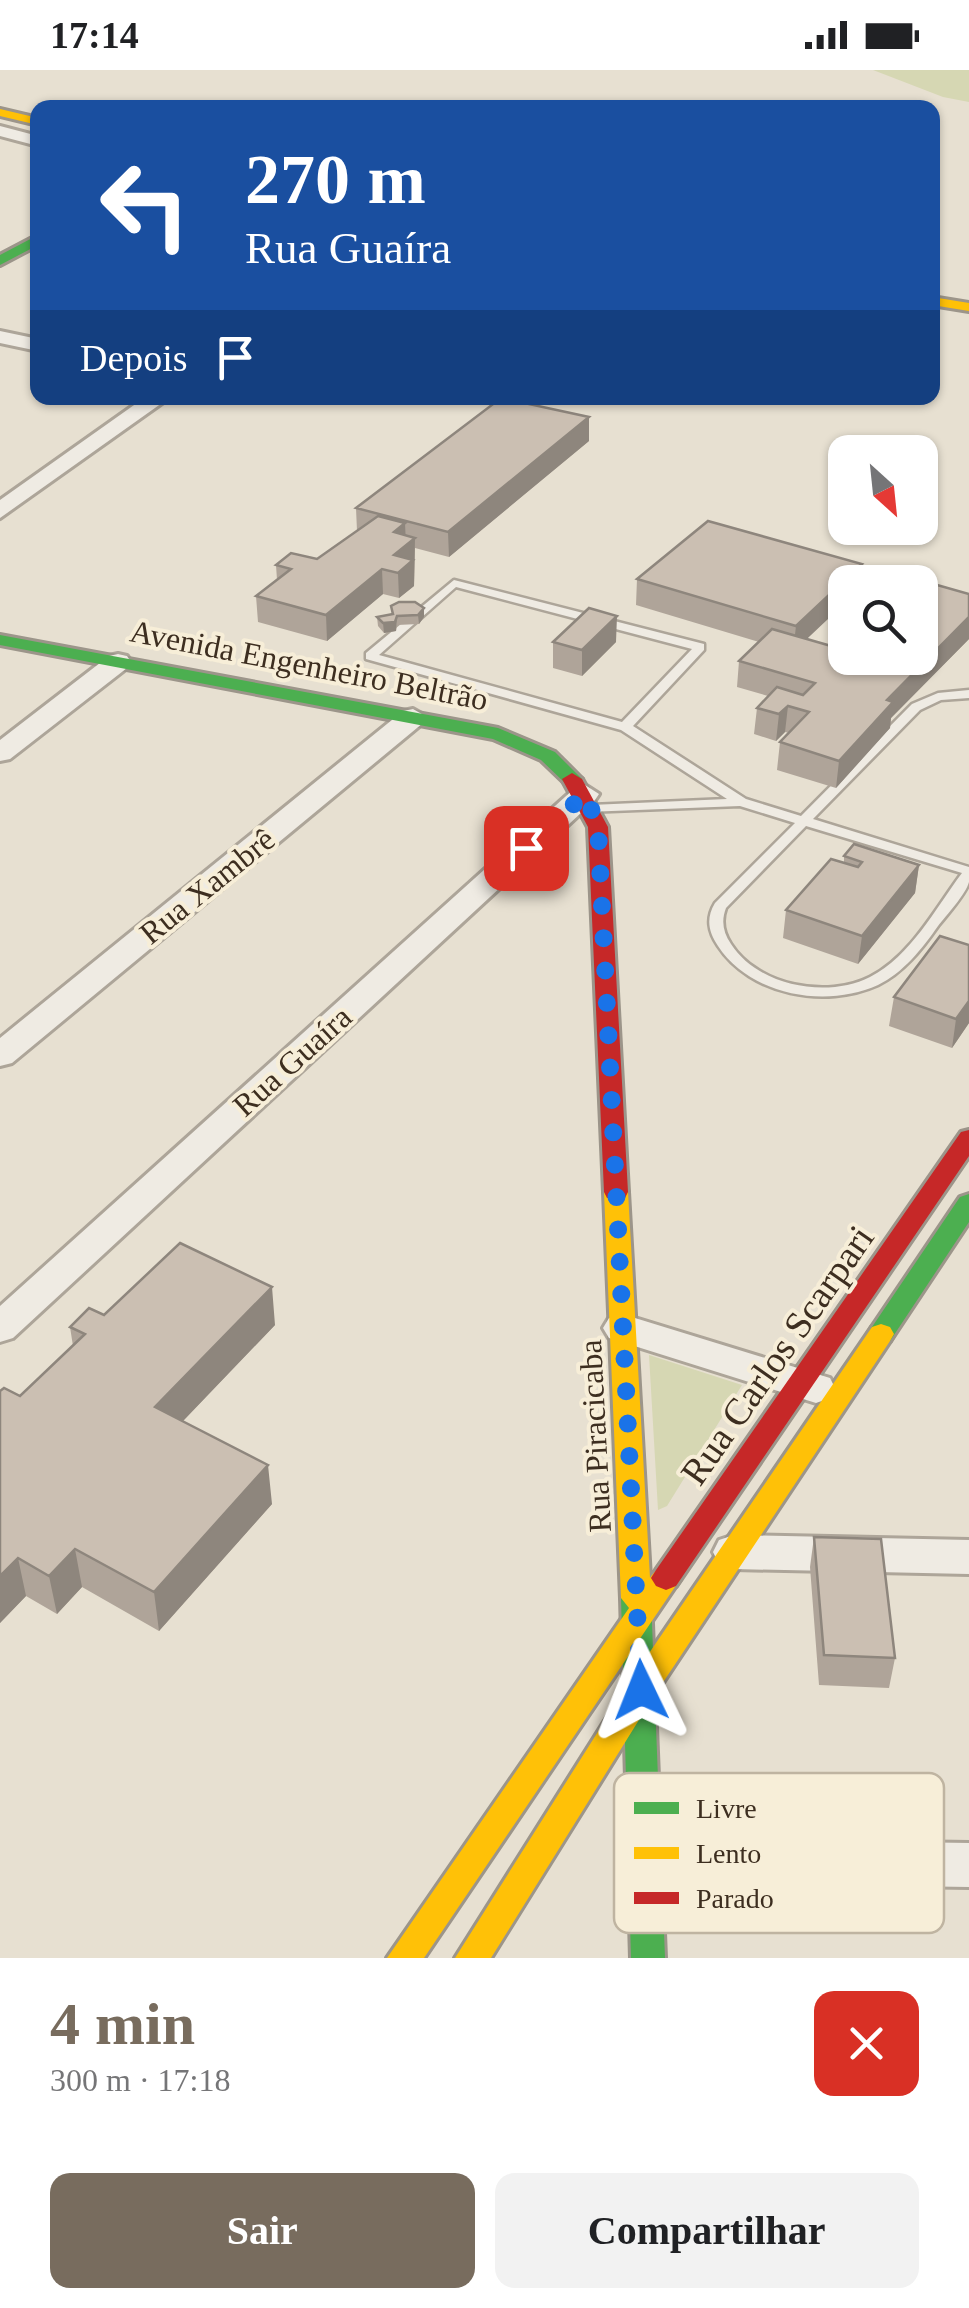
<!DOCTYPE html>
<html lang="pt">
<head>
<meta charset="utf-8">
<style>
  body { margin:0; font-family:"Times New Roman",serif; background:#f2f2f2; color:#202124; height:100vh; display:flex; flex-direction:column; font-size:38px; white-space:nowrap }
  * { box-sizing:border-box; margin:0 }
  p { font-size:32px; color:#757577 }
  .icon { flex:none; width:55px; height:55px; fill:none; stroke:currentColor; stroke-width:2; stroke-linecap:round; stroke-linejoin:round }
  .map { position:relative; height:1888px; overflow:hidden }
  .drawer { display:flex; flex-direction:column; background:#fff; flex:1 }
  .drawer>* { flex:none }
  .hud { position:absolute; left:30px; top:30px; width:910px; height:305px; border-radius:20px; box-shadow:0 2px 8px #0004; background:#1a4fa0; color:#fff; overflow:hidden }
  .needle { width:65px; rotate:153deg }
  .controls { position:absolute; left:828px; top:365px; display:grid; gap:20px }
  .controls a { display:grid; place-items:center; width:110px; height:110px; border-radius:20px; background:#fff; box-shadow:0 2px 8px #0004; font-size:50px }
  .pin { position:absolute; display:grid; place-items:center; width:85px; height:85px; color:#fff; margin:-42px; border-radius:20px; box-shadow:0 5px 15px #0006 }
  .me { position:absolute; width:110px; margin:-55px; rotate:358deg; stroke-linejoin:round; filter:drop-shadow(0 0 8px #0008) }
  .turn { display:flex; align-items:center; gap:35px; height:210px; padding:0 50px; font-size:45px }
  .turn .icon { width:130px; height:130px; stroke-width:2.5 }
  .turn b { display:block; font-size:70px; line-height:85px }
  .then { display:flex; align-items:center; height:95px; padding:0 50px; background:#0003; gap:20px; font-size:38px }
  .round { display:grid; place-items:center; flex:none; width:105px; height:105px; border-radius:20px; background:#f2f2f2 }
  .overview { display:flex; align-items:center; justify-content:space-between; height:170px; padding:0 50px }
  h1 { font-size:60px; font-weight:700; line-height:75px; color:#786c5e }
  .button { display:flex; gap:20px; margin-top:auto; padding:20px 50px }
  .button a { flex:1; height:115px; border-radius:20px; background:#786c5e; color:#fff; font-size:40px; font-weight:700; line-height:115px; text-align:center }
  .button a+a { background:#f2f2f2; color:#202124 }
  .status { display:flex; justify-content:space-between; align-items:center; height:70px; padding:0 50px; background:#fff; direction:ltr }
  .status svg { height:28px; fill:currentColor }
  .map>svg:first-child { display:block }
  .green { fill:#d6d7b3 }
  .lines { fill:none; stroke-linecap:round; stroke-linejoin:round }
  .lane-casing { stroke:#ada599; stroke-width:5 }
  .street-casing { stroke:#ada599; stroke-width:6 }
  .fast-casing { stroke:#9c958a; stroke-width:6 }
  .slow-casing { stroke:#9c958a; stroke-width:6 }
  .jam-casing { stroke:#9c958a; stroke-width:6 }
  .lane { fill:#efebe3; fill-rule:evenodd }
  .street { fill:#efebe3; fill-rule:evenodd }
  .fast { fill:#4caf50; fill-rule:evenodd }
  .slow { fill:#ffc107; fill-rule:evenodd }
  .jam { fill:#c62828; fill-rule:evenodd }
  .wall { fill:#afa499 }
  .shaded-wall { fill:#8e867d }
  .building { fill:#cbbfb2; stroke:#8e867d; stroke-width:2.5 }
  .route { stroke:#1a73e8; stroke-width:18; stroke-dasharray:0 32.4 }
  .labels { text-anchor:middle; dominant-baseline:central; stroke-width:8; stroke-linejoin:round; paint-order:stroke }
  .street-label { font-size:32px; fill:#3d2e20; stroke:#f7eed8 }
  .near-street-label { font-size:38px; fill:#3d2e20; stroke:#f7eed8 }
  .key { fill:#f7eed8; stroke:#bfb4a1; stroke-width:2.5 }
  .key-label { font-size:28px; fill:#3d2e20 }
</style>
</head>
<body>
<div class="status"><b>17:14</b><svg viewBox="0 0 49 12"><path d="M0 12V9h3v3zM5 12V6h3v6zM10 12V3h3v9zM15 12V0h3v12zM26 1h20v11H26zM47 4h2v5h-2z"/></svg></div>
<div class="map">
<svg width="969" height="1888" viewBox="0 0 969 1888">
  <rect width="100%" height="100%" fill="#e7e0d1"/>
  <path class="green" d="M 873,0 L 969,0 L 969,32 L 943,27 Z
    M 649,1285 L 742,1315 L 667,1436 L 658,1440 Z"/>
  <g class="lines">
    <defs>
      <path id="lane" d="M 454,510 L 704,574 L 704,580 L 633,656 L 746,729 L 801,746 L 912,634 L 938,623 L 969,620 L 969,628 L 941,630 L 920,640 L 813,749 L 969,797 C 969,802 969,807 969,812 C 966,824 946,846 938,856 C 922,879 903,903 878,915 C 825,939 750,925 718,876 C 708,861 706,848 715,833 L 795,753 L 740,736 L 586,742 L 584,739 L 586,736 L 591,735 L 727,729 L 621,660 L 366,589 L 366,583 ZM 456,517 L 692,579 L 622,652 L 379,585 ZM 806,756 L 962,803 C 935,839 911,886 870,907 C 827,929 758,916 731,874 C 723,862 721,851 726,838 Z"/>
      <path id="street" d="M 0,56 L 38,66 L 38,76 L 0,66 Z
        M 0,261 L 38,269 L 38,281 L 0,273 Z
        M 144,328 L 169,328 L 0,448 L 0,430 Z
        M 118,584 L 127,586 L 131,592 L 127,598 L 10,689 L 0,691 L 0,670 L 109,586 Z
        M 413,639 L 427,647 L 423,653 L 12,993 L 0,996 L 0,968 L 403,641 Z
        M 585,715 L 599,724 L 595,730 L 13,1268 L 0,1272 L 0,1236 L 575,718 Z
        M 622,1244 L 830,1308 L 835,1318 L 830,1328 L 816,1333 L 609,1268 L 603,1258 L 609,1248 Z
        M 734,1465 L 969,1470 L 969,1504 L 734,1499 L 719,1494 L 713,1482 L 719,1470 Z
        M 645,1768 L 969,1773 L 969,1817 L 645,1812 L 628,1805 L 621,1790 L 628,1775 Z"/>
      <path id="fast" d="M 38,165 L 38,175 L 0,195 L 0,185 Z
        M 0,565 L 498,658 L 555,682 L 582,709 L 579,713 L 565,713 L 541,690 L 493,669 L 0,575 Z
        M 969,1124 L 969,1152 L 890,1271 L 881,1274 L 872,1271 L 868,1264 L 872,1257 L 960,1127 Z
        M 636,1516 L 646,1519 L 651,1528 L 665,1888 L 631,1888 L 621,1528 L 626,1519 Z"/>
      <path id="slow" d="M 0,39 L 38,48 L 38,55 L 0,46 Z
        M 932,227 L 969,233 L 969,241 L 932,235 Z
        M 616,1114 L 625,1116 L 628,1122 L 650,1508 C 657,1497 664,1495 676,1500 L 681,1508 L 424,1888 L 387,1888 L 629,1538 L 621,1528 L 604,1122 L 607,1116 Z
        M 881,1254 L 890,1257 L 894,1264 L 890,1271 L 652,1629 L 491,1888 L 455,1888 L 630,1611 L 872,1257 Z"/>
      <path id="jam" d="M 572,703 L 582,709 L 608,757 L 628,1122 L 625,1128 L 607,1128 L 604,1122 L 588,757 L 562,709 Z
        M 969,1060 L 969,1086 L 676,1516 L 666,1520 L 656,1516 L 651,1508 L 656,1500 L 961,1062 Z"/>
    </defs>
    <use href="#lane" class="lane-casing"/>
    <use href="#street" class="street-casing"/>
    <use href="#fast" class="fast-casing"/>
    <use href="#slow" class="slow-casing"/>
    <use href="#jam" class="jam-casing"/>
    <use href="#lane" class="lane"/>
    <use href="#street" class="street"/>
    <use href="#fast" class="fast"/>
    <use href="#slow" class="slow"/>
    <use href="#jam" class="jam"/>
  </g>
  <path class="wall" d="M 589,371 L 449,487 L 415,478 L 414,516 L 399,528 L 383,524 L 327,571 L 258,552 L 256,526 L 277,510 L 276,495 L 317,489 L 357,461 L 356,438 Z
    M 862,494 L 860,512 L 845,512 L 807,569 L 845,580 L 969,524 L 969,569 L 891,648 L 890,658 L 836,718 L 777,700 L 780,672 L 789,663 L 785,662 L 776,671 L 754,664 L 757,638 L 768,626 L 737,617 L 739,591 L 759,572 L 636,535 L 637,509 Z
    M 391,536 L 424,547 L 419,554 L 397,555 L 396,561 L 384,563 L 378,556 L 377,547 L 392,545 Z
    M 553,572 L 616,572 L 582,606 L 553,598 Z
    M 844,786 L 919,795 L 915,823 L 858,894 L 783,868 L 786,840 L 844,793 Z
    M 969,875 L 969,953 L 952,978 L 889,956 L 894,927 Z
    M 104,1245 L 275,1255 L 183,1351 L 272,1434 L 159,1561 L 82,1517 L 57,1544 L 26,1526 L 0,1553 L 0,1321 L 20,1326 L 73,1276 L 70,1257 Z
    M 814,1467 L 895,1588 L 889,1618 L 819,1615 L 810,1497 Z"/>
  <path class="shaded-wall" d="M 589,347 L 589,371 L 449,487 L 448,462 Z
    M 405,453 L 406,475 L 415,468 L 414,516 L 399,528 L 398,503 L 394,502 L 394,462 Z
    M 862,494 L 860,512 L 845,512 L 845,533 L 793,582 L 796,556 Z
    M 382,499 L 383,524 L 327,571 L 326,545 Z
    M 424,538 L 424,547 L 419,554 L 418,545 Z
    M 397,546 L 396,561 L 384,563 L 383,553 Z
    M 617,546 L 616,572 L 582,606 L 582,580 Z
    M 969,547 L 969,569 L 891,648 L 890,658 L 836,718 L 839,691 L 887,630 Z
    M 788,636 L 785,662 L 776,671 L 779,644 Z
    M 919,795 L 915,823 L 858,894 L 862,866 Z
    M 969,931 L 969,953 L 952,978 L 956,949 Z
    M 272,1217 L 275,1255 L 160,1375 L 155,1337 Z
    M 268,1395 L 272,1434 L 159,1561 L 154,1522 Z
    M 75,1479 L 82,1517 L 57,1544 L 49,1506 Z
    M 18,1488 L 26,1526 L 0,1553 L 0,1506 Z"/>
  <path class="building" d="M 501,328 L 589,347 L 448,462 L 356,438 Z
    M 378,446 L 405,453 L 394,462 L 415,468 L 394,485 L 413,490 L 398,503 L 382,499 L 326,545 L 256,526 L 291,499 L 276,495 L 291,483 L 317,489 Z
    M 708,451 L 862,494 L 796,556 L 637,509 Z
    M 916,509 L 969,524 L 969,547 L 887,630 L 893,632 L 839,691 L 780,672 L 809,642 L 788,636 L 779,644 L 757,638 L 777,617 L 803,625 L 815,613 L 739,591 L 772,559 L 845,580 L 845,588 L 920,588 L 920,512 L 912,512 Z
    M 399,532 L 415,532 L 424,538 L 418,545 L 397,546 L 395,552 L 383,553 L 377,547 L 393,544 L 391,536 Z
    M 589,538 L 617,546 L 582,580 L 553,572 Z
    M 854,774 L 919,795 L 862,866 L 786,840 L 831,789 L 858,797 L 862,792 L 844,786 Z
    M 940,866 L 969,875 L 969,931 L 956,949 L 894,927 Z
    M 180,1173 L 272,1217 L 155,1337 L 268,1395 L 154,1522 L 75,1479 L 49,1506 L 18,1488 L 0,1506 L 0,1321 L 4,1318 L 20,1326 L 85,1264 L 70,1257 L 89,1238 L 104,1245 Z
    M 814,1467 L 881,1469 L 895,1588 L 824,1585 Z"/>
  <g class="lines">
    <path class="route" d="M 526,778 L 585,724 L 598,756 L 641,1620"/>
  </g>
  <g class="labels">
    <g class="street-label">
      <text transform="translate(309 595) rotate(11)">Avenida Engenheiro Beltrão</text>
      <text transform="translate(207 816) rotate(-39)">Rua Xambrê</text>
      <text transform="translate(292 991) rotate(-42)">Rua Guaíra</text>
      <text transform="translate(595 1366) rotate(-93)">Rua Piracicaba</text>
    </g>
    <g class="near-street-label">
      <text transform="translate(777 1285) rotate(-55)">Rua Carlos Scarpari</text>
    </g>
  </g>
  <rect x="614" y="1703" width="330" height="160" rx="15" class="key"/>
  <rect x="634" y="1732" width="45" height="12" fill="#4caf50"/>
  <rect x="634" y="1777" width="45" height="12" fill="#ffc107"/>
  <rect x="634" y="1822" width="45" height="12" fill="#c62828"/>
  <g class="key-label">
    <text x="696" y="1748">Livre</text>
    <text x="696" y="1793">Lento</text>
    <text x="696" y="1838">Parado</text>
  </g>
</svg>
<div class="controls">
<a><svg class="needle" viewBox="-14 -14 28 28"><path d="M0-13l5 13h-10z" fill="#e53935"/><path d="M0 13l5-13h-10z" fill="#757577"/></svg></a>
<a><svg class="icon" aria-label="search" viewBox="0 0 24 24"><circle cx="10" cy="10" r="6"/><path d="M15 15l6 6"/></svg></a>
</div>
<div class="pin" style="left:526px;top:778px;background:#d93025"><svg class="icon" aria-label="arrive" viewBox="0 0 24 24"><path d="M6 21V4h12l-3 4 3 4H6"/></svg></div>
<svg class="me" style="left:641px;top:1620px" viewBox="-20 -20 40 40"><path d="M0-17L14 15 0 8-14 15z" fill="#1a73e8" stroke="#fff" stroke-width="4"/></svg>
<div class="hud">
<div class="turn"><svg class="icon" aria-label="left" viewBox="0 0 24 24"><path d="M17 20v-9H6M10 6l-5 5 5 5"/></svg><div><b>270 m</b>Rua Guaíra</div></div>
<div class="then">Depois<svg class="icon" aria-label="arrive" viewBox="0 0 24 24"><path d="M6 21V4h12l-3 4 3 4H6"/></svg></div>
</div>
</div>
<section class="drawer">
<div class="overview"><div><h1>4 min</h1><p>300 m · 17:18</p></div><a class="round" style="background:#d93025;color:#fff"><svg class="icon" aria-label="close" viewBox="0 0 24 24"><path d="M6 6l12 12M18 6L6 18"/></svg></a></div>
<div class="button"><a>Sair</a><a>Compartilhar</a></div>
</section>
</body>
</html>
